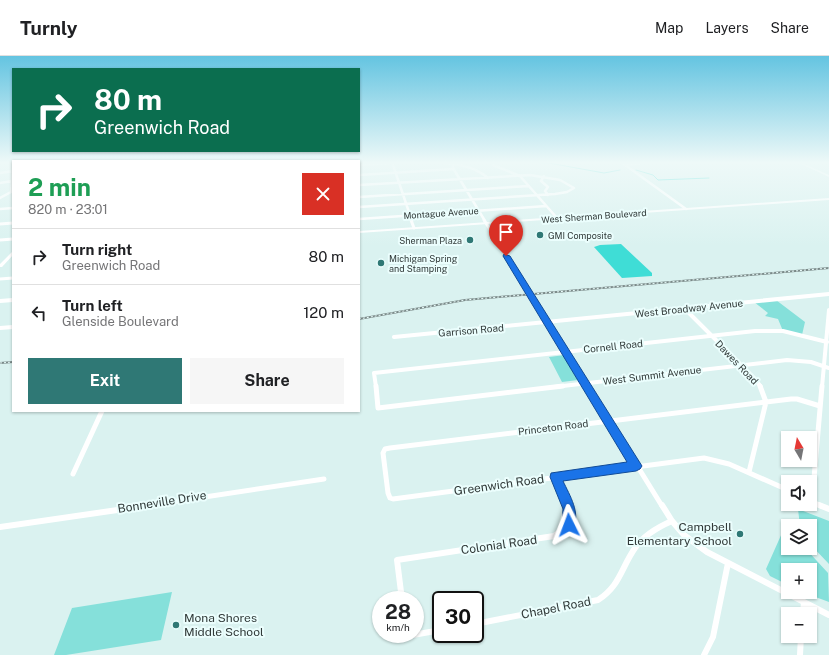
<!DOCTYPE html>
<html lang="en">
<head>
<meta charset="utf-8">
<style>
  body { margin:0; font-family:"Public Sans",sans-serif; background:#f6f6f6; color:#202124; height:100vh; display:flex; flex-direction:column; font-size:15px; white-space:nowrap }
  * { box-sizing:border-box; margin:0 }
  p { font-size:13px; color:#757577 }
  .icon { flex:none; width:22px; height:22px; fill:none; stroke:currentColor; stroke-width:2; stroke-linecap:round; stroke-linejoin:round }
  .map { position:relative; flex:1; overflow:hidden }
  .side { position:absolute; left:12px; top:104px; width:348px; height:252px; display:flex; flex-direction:column; background:#fff; border-radius:0px; box-shadow:0 1px 3px #0004 }
  .side>* { flex:none }
  .banner { position:absolute; left:12px; top:12px; width:348px; height:84px; border-radius:0px; box-shadow:0 1px 3px #0004; background:#0b6e4f; color:#fff; overflow:hidden }
  .needle { width:26px; rotate:350deg }
  .buttons { position:absolute; left:781px; top:375px; display:grid; gap:8px }
  .buttons a { display:grid; place-items:center; width:36px; height:36px; border-radius:0px; background:#fff; box-shadow:0 1px 3px #0004; font-size:20px }
  .speed { position:absolute; left:372px; top:535px; display:flex; gap:8px; font-size:20px; font-weight:700; text-align:center }
  .speed>* { display:grid; place-content:center; width:52px; height:52px; border-radius:50%; background:#fff; box-shadow:0 1px 3px #0004; line-height:1 }
  .speed small { font-size:10px; font-weight:400 }
  .speed .limit { border:2px solid #111; border-radius:6px; background:#fff; color:#111 }
  .pin { position:absolute; display:grid; place-items:center; width:34px; height:34px; color:#fff; margin:-41px -17px; border-radius:50% 50% 50% 0; rotate:-45deg; box-shadow:0 0 4px #0007 }
  .pin .icon { rotate:45deg }
  .me { position:absolute; width:44px; margin:-22px; rotate:357deg; stroke-linejoin:round; filter:drop-shadow(0 0 3px #0008) }
  .turn { display:flex; align-items:center; gap:14px; height:84px; padding:0 16px; font-size:18px }
  .turn .icon { width:52px; height:52px; stroke-width:2.5 }
  .turn b { display:block; font-size:28px; line-height:34px }
  .round { display:grid; place-items:center; flex:none; width:42px; height:42px; border-radius:0px; background:#f6f6f6 }
  .headline { display:flex; align-items:center; justify-content:space-between; height:68px; padding:0 16px }
  h1 { font-size:24px; font-weight:700; line-height:30px; color:#1e9e55 }
  .action { display:flex; gap:8px; margin-top:auto; padding:8px 16px }
  .action a { flex:1; height:46px; border-radius:0px; background:#2f7875; color:#fff; font-size:16px; font-weight:700; line-height:46px; text-align:center }
  .action a+a { background:#f6f6f6; color:#202124 }
  ul { padding:0; list-style:none }
  li { display:flex; align-items:center; gap:12px; height:56px; padding:0 16px; border-top:1px solid #e0e0e0 }
  li div { flex:1 }
  li b { display:block; font-size:15px }
  li em { font-style:normal }
  header { display:flex; align-items:center; gap:24px; box-sizing:border-box; height:56px; padding:0 20px; background:#fff; border-bottom:1px solid #e0e0e0 }
  header strong { font-size:19px }
  nav { display:flex; gap:22px; margin-inline-start:auto; font-size:14px }
  .map>svg:first-child { display:block }
  .green { fill:#85e0da }
  .water { fill:#3fddd6 }
  .lines { fill:none; stroke-linecap:round; stroke-linejoin:round }
  .stream { stroke:#3fddd6; stroke-width:1 }
  .street-far4 { stroke:#fff; stroke-width:2.5 }
  .street-far3 { stroke:#fff; stroke-width:3 }
  .street-far2 { stroke:#fff; stroke-width:4 }
  .street-far1 { stroke:#fff; stroke-width:5 }
  .street { stroke:#fff; stroke-width:6 }
  .secondary { fill:#fff; fill-rule:evenodd }
  .rail-casing { stroke:#7a8988; stroke-width:2 }
  .rail { stroke:#ebfefd; stroke-width:1; stroke-dasharray:2; stroke-linecap:butt }
  .route { fill:#1a73e8; stroke:#114b97 }
  .poi-dot { fill:#2f7875; stroke:#ebfefd; stroke-width:1.5 }
  .labels { text-anchor:middle; dominant-baseline:central; stroke-width:4; stroke-linejoin:round; paint-order:stroke }
  .far-street-label { font-size:9px; fill:#313a39; stroke:#ebfefd }
  .far-poi-label { font-size:9px; fill:#313a39; stroke:#ebfefd; text-anchor:start }
  .street-label { font-size:10px; fill:#313a39; stroke:#ebfefd }
  .near-street-label { font-size:12px; fill:#313a39; stroke:#ebfefd }
  .near-poi-label { font-size:12px; fill:#313a39; stroke:#ebfefd; text-anchor:end }
</style>
</head>
<body>
<header>
<strong>Turnly</strong>
<nav><a>Map</a><a>Layers</a><a>Share</a></nav>
</header>
<div class="map">
<svg width="829" height="599" viewBox="0 0 829 599">
  <rect width="100%" height="100%" fill="#daf2f0"/>
  <path class="green" d="M 776,244 L 805,266 L 802,279 L 783,275 L 778,263 L 765,260 L 768,257 L 754,246 Z
    M 565,299 L 578,324 L 562,326 L 549,301 Z
    M 798,453 L 829,465 L 829,508 L 810,488 L 810,470 L 800,470 Z
    M 782,477 L 788,480 L 788,492 L 805,492 L 828,517 L 829,546 L 802,536 L 810,536 L 810,514 L 788,514 L 788,529 L 770,520 L 766,513 Z
    M 172,536 L 161,584 L 66,599 L 54,599 L 72,552 Z"/>
  <path class="water" d="M 621,188 L 652,217 L 652,220 L 622,222 L 594,191 L 600,189 Z"/>
  <g class="lines">
    <path class="stream" d="M 524,106 L 549,107 L 604,117 L 620,114
      M 636,114 L 653,119 L 658,124 L 709,122"/>
    <path class="street-far4" d="M 392,106 L 412,165
      M 427,106 C 448,107 471,107 488,122
      M 457,106 L 453,109 L 453,112 L 485,165
      M 621,106 L 686,153
      M 0,107 L 9,106
      M 359,109 L 408,106
      M 493,109 L 520,120 L 557,162
      M 625,109 L 651,106
      M 0,117 L 13,115
      M 359,119 L 454,113
      M 544,120 L 541,125 L 548,131 L 545,135 L 548,139
      M 0,127 L 12,125
      M 359,129 L 530,119 L 560,124 L 574,132 L 567,136 L 555,138 L 359,151
      M 359,141 L 529,130
      M 0,142 L 11,136 L 13,112
      M 0,153 L 13,152
      M 359,163 L 546,150"/>
    <path class="street-far3" d="M 411,164 L 414,172
      M 484,164 L 531,238
      M 0,168 L 13,167
      M 0,184 L 13,183
      M 0,223 L 13,222"/>
    <path class="street-far2" d="M 530,237 L 589,331
      M 0,245 L 13,244
      M 685,253 L 755,323 L 761,331
      M 0,272 L 13,271
      M 394,281 L 829,238
      M 376,331 L 374,317 L 755,275 L 783,275 L 827,286
      M 554,331 L 787,304 L 811,306 L 829,312
      M 822,331 L 829,254"/>
    <path class="street-far1" d="M 376,330 L 378,352 L 563,330
      M 588,330 L 662,450
      M 749,416 L 766,346 L 760,330
      M 73,418 L 102,355
      M 555,421 L 568,450
      M 788,434 L 729,408 L 704,402 L 393,443 L 390,442 L 388,437 L 383,397 L 385,393 L 390,392 L 791,343 L 797,343 L 820,350
      M 811,445 L 821,450
      M 812,445 L 822,330
      M 145,450 L 324,423"/>
    <path class="street" d="M 662,449 L 672,465 L 684,479 L 707,496 L 829,559
      M 819,449 L 829,453
      M 0,471 L 152,449
      M 402,544 L 397,504 L 554,480 C 567,472 572,464 568,449
      M 803,558 L 804,546
      M 475,568 L 598,544 C 620,530 621,512 635,492 C 644,479 658,471 672,465
      M 407,578 L 407,580 L 441,574
      M 704,599 L 713,581 L 728,507
      M 800,599 L 801,580"/>
    <path class="secondary" d="M 797,106 L 800,106 L 829,119 L 829,121 Z
      M 829,142 L 829,144 L 359,177 L 359,175 Z
      M 12,196 L 13,196 L 13,199 L 2,211 L 0,211 L 0,208 Z"/>
    <defs>
      <path id="rail" d="M 359,263 L 465,244 L 829,212
        M 0,307 L 13,306"/>
    </defs>
    <use href="#rail" class="rail-casing"/>
    <use href="#rail" class="rail"/>
  </g>
  <linearGradient id="sky" x2="0" y2="1"><stop stop-color="#64c4e1"/><stop offset="0.56" stop-color="#eef9f8"/><stop offset="1" stop-color="#eef9f8" stop-opacity="0"/></linearGradient>
  <rect width="829" height="190" fill="url(#sky)"/>
  <path class="route" d="M 504,198 L 510,200 L 642,410 L 640,413 L 636,415 L 563,425 C 570,440 581,457 573,474 L 569,475 L 564,474 L 562,469 L 563,453 L 550,421 L 551,417 L 627,406 L 503,200 Z"/>
  <g class="poi-dot">
    <circle cx="540" cy="179" r="4"/>
    <circle cx="470" cy="184" r="4"/>
    <circle cx="381" cy="207" r="4"/>
    <circle cx="740" cy="478" r="4"/>
    <circle cx="176" cy="569" r="4"/>
  </g>
  <g class="labels">
    <g class="far-street-label">
      <text transform="translate(441 157) rotate(-4)">Montague Avenue</text>
      <text transform="translate(594 160) rotate(-4)">West Sherman Boulevard</text>
    </g>
    <g class="far-poi-label">
      <text x="548" y="179">GMI Composite</text>
      <text x="462" y="184" text-anchor="end">Sherman Plaza</text>
      <text x="389" y="202">Michigan Spring<tspan x="389" dy="10">and Stamping</tspan></text>
    </g>
    <g class="street-label">
      <text transform="translate(689 252) rotate(-6)">West Broadway Avenue</text>
      <text transform="translate(471 274) rotate(-5)">Garrison Road</text>
      <text transform="translate(613 290) rotate(-6)">Cornell Road</text>
      <text transform="translate(737 306) rotate(46)">Dawes Road</text>
      <text transform="translate(652 319) rotate(-7)">West Summit Avenue</text>
      <text transform="translate(553 371) rotate(-7)">Princeton Road</text>
    </g>
    <g class="near-street-label">
      <text transform="translate(499 429) rotate(-8)">Greenwich Road</text>
      <text transform="translate(162 446) rotate(-9)">Bonneville Drive</text>
      <text transform="translate(499 489) rotate(-8)">Colonial Road</text>
      <text transform="translate(556 552) rotate(-11)">Chapel Road</text>
    </g>
    <g class="near-poi-label">
      <text x="732" y="471">Campbell<tspan x="732" dy="14">Elementary School</tspan></text>
      <text x="184" y="562" text-anchor="start">Mona Shores<tspan x="184" dy="14">Middle School</tspan></text>
    </g>
  </g>
</svg>
<div class="buttons">
<a><svg class="needle" viewBox="-14 -14 28 28"><path d="M0-13l5 13h-10z" fill="#e53935"/><path d="M0 13l5-13h-10z" fill="#757577"/></svg></a>
<a><svg class="icon" aria-label="sound" viewBox="0 0 24 24"><path d="M4 9h4l5-4v14l-5-4H4zM17 9q2 3 0 6"/></svg></a>
<a><svg class="icon" aria-label="layers" viewBox="0 0 24 24"><path d="M12 4l9 5-9 5-9-5zM3 14l9 5 9-5"/></svg></a>
<a>+</a>
<a>−</a>
</div>
<div class="speed"><div>28<small>km/h</small></div><div class="limit">30</div></div>
<div class="pin" style="left:506px;top:200px;background:#d93025"><svg class="icon" aria-label="arrive" viewBox="0 0 24 24"><path d="M6 21V4h12l-3 4 3 4H6"/></svg></div>
<svg class="me" style="left:569px;top:469px" viewBox="-20 -20 40 40"><path d="M0-17L14 15 0 8-14 15z" fill="#1a73e8" stroke="#fff" stroke-width="4"/></svg>
<div class="banner">
<div class="turn"><svg class="icon" aria-label="right" viewBox="0 0 24 24"><path d="M7 20v-9h11M14 6l5 5-5 5"/></svg><div><b>80 m</b>Greenwich Road</div></div>
</div>
<section class="side">
<div class="headline"><div><h1>2 min</h1><p>820 m · 23:01</p></div><a class="round" style="background:#d93025;color:#fff"><svg class="icon" aria-label="close" viewBox="0 0 24 24"><path d="M6 6l12 12M18 6L6 18"/></svg></a></div>
<ul>
<li><svg class="icon" aria-label="right" viewBox="0 0 24 24"><path d="M7 20v-9h11M14 6l5 5-5 5"/></svg><div><b>Turn right</b><p>Greenwich Road</p></div><em>80 m</em></li>
<li><svg class="icon" aria-label="left" viewBox="0 0 24 24"><path d="M17 20v-9H6M10 6l-5 5 5 5"/></svg><div><b>Turn left</b><p>Glenside Boulevard</p></div><em>120 m</em></li>
</ul>
<div class="action"><a>Exit</a><a>Share</a></div>
</section>
</div>
</body>
</html>
